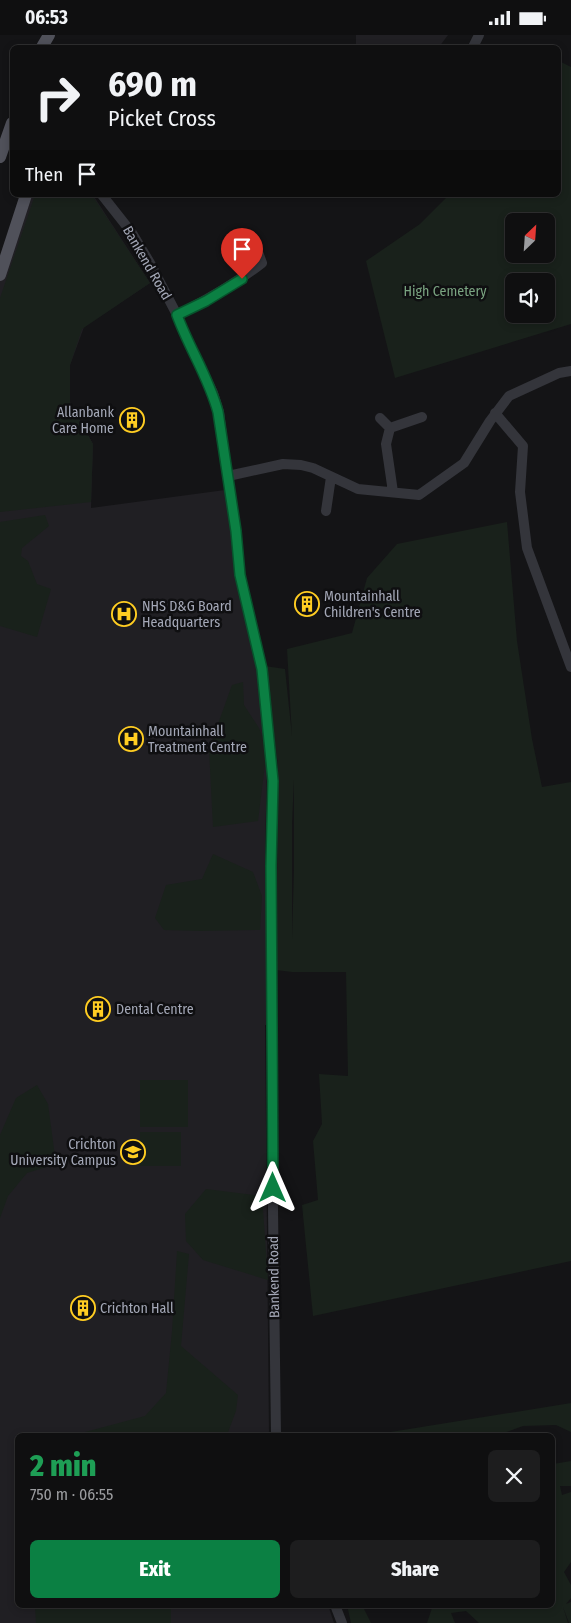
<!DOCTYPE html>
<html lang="en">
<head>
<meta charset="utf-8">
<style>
  body { margin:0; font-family:"Fira Sans Condensed",sans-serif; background:#1d1d1e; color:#f1f3f6; height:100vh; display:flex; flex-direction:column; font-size:19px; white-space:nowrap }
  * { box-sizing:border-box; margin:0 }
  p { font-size:16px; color:#9b9c9f }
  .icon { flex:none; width:28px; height:28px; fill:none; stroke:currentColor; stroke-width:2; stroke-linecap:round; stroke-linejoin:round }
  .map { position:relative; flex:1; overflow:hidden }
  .sheet { position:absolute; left:15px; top:1398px; width:540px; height:175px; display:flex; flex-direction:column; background:#0f0f10; border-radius:8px; box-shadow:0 2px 8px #0003,0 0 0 1px #2f2f30 }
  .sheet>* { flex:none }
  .banner { position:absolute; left:10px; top:10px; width:551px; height:152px; border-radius:8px; box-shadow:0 2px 8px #0003,0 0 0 1px #2f2f30; background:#0f0f10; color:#f1f3f6; overflow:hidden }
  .needle { width:32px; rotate:25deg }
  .fabs { position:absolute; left:505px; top:178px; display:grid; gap:10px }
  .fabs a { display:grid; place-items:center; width:50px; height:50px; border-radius:8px; background:#0f0f10; box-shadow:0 2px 8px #0003,0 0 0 1px #2f2f30; font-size:25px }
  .pin { position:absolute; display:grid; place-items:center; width:42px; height:42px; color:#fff; margin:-51px -21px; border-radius:50% 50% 50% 0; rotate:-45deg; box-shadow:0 0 5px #0007 }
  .pin .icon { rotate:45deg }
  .me { position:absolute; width:55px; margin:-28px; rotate:0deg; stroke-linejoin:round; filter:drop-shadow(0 0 4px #0008) }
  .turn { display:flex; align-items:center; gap:18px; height:105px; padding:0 15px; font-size:22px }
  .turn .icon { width:65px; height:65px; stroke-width:2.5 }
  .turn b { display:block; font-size:35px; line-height:42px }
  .then { display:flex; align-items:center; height:48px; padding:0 15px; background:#0003; gap:10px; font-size:19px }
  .round { display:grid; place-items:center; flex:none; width:52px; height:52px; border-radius:8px; background:#1d1d1e }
  .headline { display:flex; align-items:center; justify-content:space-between; height:85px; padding:0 15px }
  h1 { font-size:30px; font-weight:800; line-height:38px; color:#1e9e55 }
  .action { display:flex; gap:10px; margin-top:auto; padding:10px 15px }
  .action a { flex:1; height:58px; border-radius:8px; background:#0b8043; color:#fff; font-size:20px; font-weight:800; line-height:58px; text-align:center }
  .action a+a { background:#1d1d1e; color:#f1f3f6 }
  .status { display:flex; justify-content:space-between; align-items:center; height:35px; padding:0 25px; background:#0f0f10; direction:ltr }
  .status svg { height:14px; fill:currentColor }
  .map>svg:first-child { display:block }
  .built { fill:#201f23 }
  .green { fill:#19211b; fill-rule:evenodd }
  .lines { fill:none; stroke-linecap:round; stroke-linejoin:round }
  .minor { stroke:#34353b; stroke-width:10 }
  .major { stroke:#50515a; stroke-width:12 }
  .route-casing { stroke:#07532c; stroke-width:12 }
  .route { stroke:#0b8043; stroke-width:9 }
  .labels { text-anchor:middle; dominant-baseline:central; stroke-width:5; stroke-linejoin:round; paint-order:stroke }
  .street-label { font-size:14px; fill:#a4a8b7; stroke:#0f0f11 }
  .park-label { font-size:14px; fill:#7aa481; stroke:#0f0f11 }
  .poi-label { font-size:14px; fill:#a4a8b7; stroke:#0f0f11; text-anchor:start }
</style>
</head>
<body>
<div class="status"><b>06:53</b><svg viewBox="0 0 49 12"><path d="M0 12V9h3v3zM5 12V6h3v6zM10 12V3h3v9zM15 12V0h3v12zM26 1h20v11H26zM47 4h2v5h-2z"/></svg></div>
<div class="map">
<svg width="571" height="1588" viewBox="0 0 571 1588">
  <rect width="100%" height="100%" fill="#141416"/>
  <path class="built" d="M 356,0 L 448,0 L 439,12 L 356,12 Z
    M 26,160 L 93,160 L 150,248 L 84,292 L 70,330 L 70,367 L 93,409 L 91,473 L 225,455 L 261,658 L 267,733 L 265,818 L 270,901 L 268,990 L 265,990 L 269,1400 L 18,1400 L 18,1570 L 328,1570 L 334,1588 L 0,1588 L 0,244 Z"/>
  <path class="green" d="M 559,26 L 571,32 L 571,289 L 395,343 L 366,226 L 420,189 L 449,160 L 559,160 ZM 514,186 L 546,186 L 546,219 L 514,219 ZM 514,246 L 546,246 L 546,279 L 514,279 Z
    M 35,160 L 92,160 L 150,248 L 82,294 L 70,330 L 70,369 L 93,409 L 91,467 L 0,477 L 0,263 Z
    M 45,480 L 49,491 L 22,513 L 21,521 L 28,526 L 37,549 L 51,554 L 37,602 L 0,591 L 0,487 Z
    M 507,487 L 517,606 L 532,704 L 542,752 L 571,747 L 571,1226 L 313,1281 L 302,1170 L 318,1165 L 313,1106 L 322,1089 L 319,1039 L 348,1041 L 346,937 L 292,937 L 276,935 L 278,731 L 265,631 L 285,634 L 292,701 L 287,614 L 352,598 L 367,543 L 397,509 ZM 294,744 L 294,835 L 292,904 L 292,789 Z
    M 243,647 L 244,670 L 259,693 L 267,713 L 258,786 L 213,792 L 209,714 L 232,650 Z
    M 213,819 L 253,837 L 262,861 L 260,895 L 200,896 L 164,895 L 155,883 L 166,850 L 202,844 Z
    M 140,1045 L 188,1045 L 188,1092 L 140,1092 Z
    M 37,1050 L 48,1069 L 56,1129 L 27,1138 L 8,1161 L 0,1183 L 0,1100 L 16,1063 Z
    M 140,1097 L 181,1097 L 181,1131 L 140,1131 Z
    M 206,1154 L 262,1161 L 268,1245 L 203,1225 L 186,1206 L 185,1179 Z
    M 177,1216 L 189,1219 L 181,1311 L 238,1360 L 236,1376 L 227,1400 L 74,1400 L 145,1381 L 166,1358 L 172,1296 Z
    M 571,1368 L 571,1397 L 556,1390 L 523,1391 L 498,1400 L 372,1400 Z
    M 571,1426 L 571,1451 L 560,1451 L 562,1460 L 571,1457 L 571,1527 L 564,1537 L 571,1550 L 571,1563 L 566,1569 L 571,1567 L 571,1588 L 569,1588 L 563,1572 L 568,1588 L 479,1588 L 466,1576 L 451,1578 L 455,1588 L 427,1588 L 433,1570 L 552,1570 L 553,1437 L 554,1438 L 553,1436 L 553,1429 Z
    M 35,1570 L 171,1570 L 171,1588 L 36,1588 Z
    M 347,1570 L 362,1570 L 371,1588 L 351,1588 Z"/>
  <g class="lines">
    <path class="minor" d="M 473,12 L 479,0
      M 102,160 L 132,198 L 150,228 L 177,280 L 183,296 L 213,358 L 219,377 L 224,416 L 236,496 L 240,540 L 262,634 L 273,746 L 271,831 L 273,1174 L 276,1400
      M 177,280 C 207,265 235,249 262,228 L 255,209
      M 495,378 L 523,411 L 520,457 L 527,513 L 571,632
      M 380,383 L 390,393
      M 228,441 L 283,429 L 301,430 L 313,433 L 358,454 L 419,460 L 464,428 L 490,386 L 509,361 L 559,338 L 571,336
      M 393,457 L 386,409 L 390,393 L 422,382
      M 326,476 L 331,442
      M 335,1570 L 342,1588"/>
    <path class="major" d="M 42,12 L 49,0
      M 0,122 L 12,88
      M 0,240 L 26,160"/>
  </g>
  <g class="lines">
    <defs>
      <path id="route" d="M 242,244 L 206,266 L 177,280 C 189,313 209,343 218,377 L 236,496 L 240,540 L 262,634 L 273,746 L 271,831 L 273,1153"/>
    </defs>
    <use href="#route" class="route-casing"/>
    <use href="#route" class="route"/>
  </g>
  <defs>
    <symbol id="building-ring" viewBox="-11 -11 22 22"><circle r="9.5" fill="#0f0f11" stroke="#ffcd22" stroke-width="1.5"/><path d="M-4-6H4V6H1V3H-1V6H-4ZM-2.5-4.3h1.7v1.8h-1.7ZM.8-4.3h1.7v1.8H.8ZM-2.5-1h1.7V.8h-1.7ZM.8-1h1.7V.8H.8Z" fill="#ffcd22"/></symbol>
    <symbol id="hospital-ring" viewBox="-11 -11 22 22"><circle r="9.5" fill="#0f0f11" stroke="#ffcd22" stroke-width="1.5"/><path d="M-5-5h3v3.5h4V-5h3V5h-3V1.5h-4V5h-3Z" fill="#ffcd22"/></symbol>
    <symbol id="university-ring" viewBox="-11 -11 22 22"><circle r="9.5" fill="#0f0f11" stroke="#ffcd22" stroke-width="1.5"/><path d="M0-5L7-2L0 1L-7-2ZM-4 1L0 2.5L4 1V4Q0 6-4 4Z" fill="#ffcd22"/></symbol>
  </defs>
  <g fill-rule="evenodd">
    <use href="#building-ring" x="118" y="371" width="28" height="28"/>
    <use href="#building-ring" x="293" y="555" width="28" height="28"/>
    <use href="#hospital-ring" x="110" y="565" width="28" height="28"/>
    <use href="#hospital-ring" x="117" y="690" width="28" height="28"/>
    <use href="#building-ring" x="84" y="960" width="28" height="28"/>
    <use href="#university-ring" x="119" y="1103" width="28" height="28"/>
    <use href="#building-ring" x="69" y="1259" width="28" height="28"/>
  </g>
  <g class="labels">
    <g class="street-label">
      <text transform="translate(147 228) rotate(60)">Bankend Road</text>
      <text transform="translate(274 1242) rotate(-91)">Bankend Road</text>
    </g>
    <g class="park-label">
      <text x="445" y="256">High Cemetery</text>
    </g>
    <g class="poi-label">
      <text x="114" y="377" text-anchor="end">Allanbank<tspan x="114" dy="16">Care Home</tspan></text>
      <text x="324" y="561">Mountainhall<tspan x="324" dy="16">Children's Centre</tspan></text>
      <text x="142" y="571">NHS D&amp;G Board<tspan x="142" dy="16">Headquarters</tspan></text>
      <text x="148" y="696">Mountainhall<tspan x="148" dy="16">Treatment Centre</tspan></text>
      <text x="116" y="974">Dental Centre</text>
      <text x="116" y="1109" text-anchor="end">Crichton<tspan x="116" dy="16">University Campus</tspan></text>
      <text x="100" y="1273">Crichton Hall</text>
    </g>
  </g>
</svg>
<div class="fabs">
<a><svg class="needle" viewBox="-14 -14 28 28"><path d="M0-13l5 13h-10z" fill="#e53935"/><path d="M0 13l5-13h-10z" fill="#9b9c9f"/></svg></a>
<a><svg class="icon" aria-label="sound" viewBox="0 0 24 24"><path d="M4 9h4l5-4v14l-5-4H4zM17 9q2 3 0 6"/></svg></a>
</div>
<div class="pin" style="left:242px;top:244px;background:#d93025"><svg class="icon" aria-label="arrive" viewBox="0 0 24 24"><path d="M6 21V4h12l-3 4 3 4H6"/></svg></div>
<svg class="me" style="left:273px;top:1153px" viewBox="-20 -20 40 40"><path d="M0-17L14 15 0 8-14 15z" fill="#0b8043" stroke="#fff" stroke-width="4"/></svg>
<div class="banner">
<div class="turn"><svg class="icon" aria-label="right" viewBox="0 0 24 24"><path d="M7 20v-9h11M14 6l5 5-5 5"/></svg><div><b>690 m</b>Picket Cross</div></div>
<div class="then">Then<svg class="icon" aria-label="arrive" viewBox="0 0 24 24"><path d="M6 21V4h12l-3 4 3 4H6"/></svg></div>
</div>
<section class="sheet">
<div class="headline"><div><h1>2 min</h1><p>750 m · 06:55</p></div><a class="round"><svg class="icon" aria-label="close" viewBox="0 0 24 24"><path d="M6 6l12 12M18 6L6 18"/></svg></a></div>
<div class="action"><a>Exit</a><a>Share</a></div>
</section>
</div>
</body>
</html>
